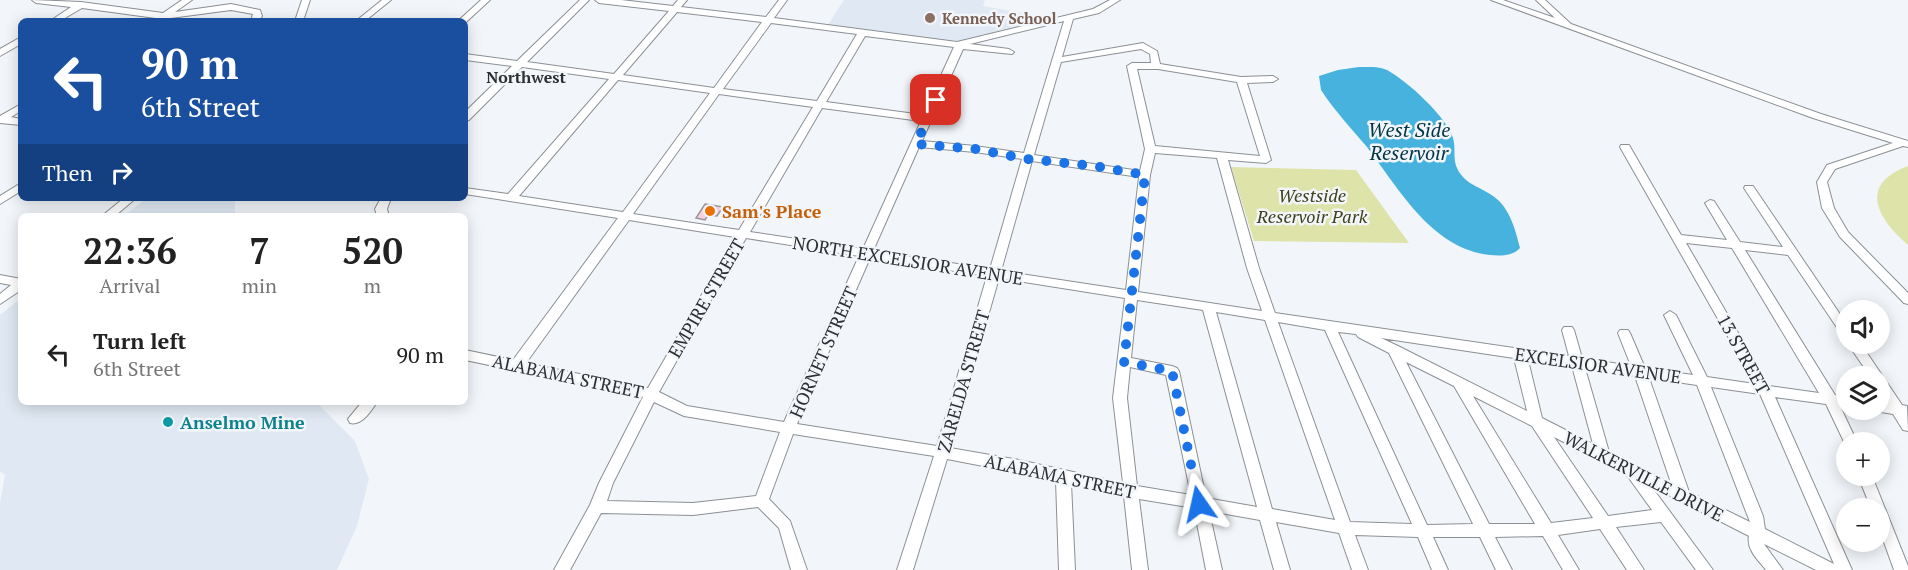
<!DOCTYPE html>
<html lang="en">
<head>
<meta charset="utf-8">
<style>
  body { margin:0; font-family:"PT Serif",serif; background:#f6f6f6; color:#222; height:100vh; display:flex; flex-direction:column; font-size:22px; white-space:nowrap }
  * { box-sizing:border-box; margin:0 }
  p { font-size:20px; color:#767676 }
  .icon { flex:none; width:33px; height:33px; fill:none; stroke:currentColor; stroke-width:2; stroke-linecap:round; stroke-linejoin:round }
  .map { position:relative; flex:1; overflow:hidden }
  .drawer { position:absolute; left:18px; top:213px; width:450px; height:192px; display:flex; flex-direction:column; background:#fff; border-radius:9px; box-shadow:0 3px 15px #0003 }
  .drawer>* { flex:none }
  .top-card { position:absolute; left:18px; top:18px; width:450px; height:183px; border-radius:9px; box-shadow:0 3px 15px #0003; background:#1a4fa0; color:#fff; overflow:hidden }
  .buttons { position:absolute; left:1836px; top:300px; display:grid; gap:12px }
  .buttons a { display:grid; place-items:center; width:54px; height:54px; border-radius:50%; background:#fff; box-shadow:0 3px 15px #0003; font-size:30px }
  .pin { position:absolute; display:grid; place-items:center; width:51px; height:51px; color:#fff; margin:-26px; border-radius:12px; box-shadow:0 3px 9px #0006 }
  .me { position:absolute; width:66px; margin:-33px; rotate:349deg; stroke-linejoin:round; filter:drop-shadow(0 0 4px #0008) }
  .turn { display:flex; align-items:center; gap:21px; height:126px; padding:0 24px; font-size:27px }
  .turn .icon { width:78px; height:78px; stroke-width:2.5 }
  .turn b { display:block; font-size:42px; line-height:51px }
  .then { display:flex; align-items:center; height:57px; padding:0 24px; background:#0003; gap:12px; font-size:22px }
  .eta { display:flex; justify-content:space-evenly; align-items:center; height:102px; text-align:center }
  .eta b { font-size:36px; font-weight:700; line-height:42px }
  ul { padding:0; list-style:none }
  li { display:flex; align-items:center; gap:18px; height:78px; padding:0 24px }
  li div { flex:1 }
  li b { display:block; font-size:22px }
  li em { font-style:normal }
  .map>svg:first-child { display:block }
  .built { fill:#e0e9f3 }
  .green { fill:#dee3aa }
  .water { fill:#46b2dd }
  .building { fill:#f4d0e0; stroke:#9b9598; stroke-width:1.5 }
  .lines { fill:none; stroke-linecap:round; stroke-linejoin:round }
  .minor-casing { stroke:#8c9094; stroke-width:2 }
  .minor { fill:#fff; fill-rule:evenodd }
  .route { stroke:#1a73e8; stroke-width:10; stroke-dasharray:0 18 }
  .education-dot { fill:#8d6e63; stroke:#f2f6fa; stroke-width:2 }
  .food-dot { fill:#e8710a; stroke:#f2f6fa; stroke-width:2 }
  .culture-dot { fill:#0f9aa8; stroke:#f2f6fa; stroke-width:2 }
  .labels { text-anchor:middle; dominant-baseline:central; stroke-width:5; stroke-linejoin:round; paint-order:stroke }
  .far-education-label { font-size:15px; font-weight:bold; fill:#785e54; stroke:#f2f6fa; text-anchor:start }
  .far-neighbourhood-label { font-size:16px; font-weight:bold; fill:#2d2f30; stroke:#f2f6fa }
  .park-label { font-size:18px; font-style:italic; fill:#40421c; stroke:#f2f6fa }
  .food-label { font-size:18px; font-weight:bold; fill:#c56008; stroke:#f2f6fa; text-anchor:start }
  .street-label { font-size:18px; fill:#2d2f30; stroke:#f2f6fa }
  .culture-label { font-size:18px; font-weight:bold; fill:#0d838f; stroke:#f2f6fa; text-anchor:start }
  .water-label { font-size:20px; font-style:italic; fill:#033547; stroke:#f2f6fa }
</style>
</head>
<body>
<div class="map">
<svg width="1908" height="570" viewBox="0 0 1908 570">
  <rect width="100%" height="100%" fill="#f2f6fa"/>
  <path class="built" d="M 844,0 L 985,0 L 983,6 L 1022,13 L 1036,23 L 957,42 L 827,26 Z
    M 147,198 L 235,198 L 235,216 L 124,216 Z
    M 21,298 L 21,402 L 316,402 L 355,441 L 369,479 L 357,526 L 337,570 L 0,570 L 0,503 L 5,475 L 0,471 L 0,315 Z"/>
  <path class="green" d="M 1908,166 L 1908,245 C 1877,218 1858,185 1908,166 Z
    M 1231,167 L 1356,170 L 1409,243 L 1254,241 Z"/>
  <path class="water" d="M 1359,67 C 1368,67 1379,66 1387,70 C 1406,80 1447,117 1453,138 C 1457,153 1450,162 1463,177 C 1470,185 1481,188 1490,194 C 1509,205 1515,228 1520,248 C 1513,256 1500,256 1490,255 C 1432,249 1399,189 1367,147 C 1351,128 1334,110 1321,90 L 1319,76 L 1338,70 Z"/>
  <path class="building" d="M 705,204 L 723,207 L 717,216 L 708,215 L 705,220 L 696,218 Z"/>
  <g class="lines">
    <defs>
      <path id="minor" d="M 32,0 L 81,2 L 163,13 L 182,0 L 192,0 L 175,12 L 231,4 L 260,10 L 262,16 L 259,21 L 251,21 L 253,14 L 231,10 L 163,19 L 82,8 L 60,21 L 50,21 L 71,7 L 36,3 Z
        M 302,0 L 310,0 L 303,21 L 295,21 Z
        M 382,0 L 391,0 L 365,21 L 356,21 Z
        M 481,0 L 490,0 L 465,23 L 465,21 L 458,21 Z
        M 580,0 L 589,0 L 527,62 L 614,74 L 669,11 L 599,3 L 595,0 L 621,0 L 673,6 L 678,0 L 687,0 L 681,7 L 766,17 L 779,0 L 787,0 L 774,18 L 957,42 L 1093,9 L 1110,0 L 1120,0 L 1099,13 L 1073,19 L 1062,57 L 1143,43 L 1157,51 L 1160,64 L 1241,77 L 1273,76 L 1278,79 L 1273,82 L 1247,83 L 1271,160 L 1266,163 L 1228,160 L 1259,268 L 1275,313 L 1569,356 L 1562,330 L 1564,327 L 1572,327 L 1574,330 L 1582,358 L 1631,366 L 1618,333 L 1620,330 L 1628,330 L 1630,333 L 1645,368 L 1693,375 L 1664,315 L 1670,311 L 1676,315 L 1707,377 L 1755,384 L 1620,147 L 1621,145 L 1629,145 L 1681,235 L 1727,240 L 1705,203 L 1710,200 L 1714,201 L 1740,242 L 1783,247 L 1744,188 L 1745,186 L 1753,186 L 1846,323 L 1846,336 L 1842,335 L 1788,255 L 1745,250 L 1835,395 L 1846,397 L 1846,407 L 1840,406 L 1857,442 L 1846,442 L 1846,446 L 1826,404 L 1775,397 L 1852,570 L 1816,570 L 1764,544 L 1783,570 L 1766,570 C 1758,560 1746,549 1749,536 L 1651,486 L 1713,570 L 1696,570 L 1661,522 L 1616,527 L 1644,570 L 1627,570 L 1600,529 L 1558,535 L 1579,570 L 1563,570 L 1543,536 L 1495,537 L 1512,570 L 1496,570 L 1480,537 L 1433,537 L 1448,570 L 1432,570 L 1418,537 L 1355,535 L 1368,570 L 1352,570 L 1339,533 L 1276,522 L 1290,570 L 1274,570 L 1260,520 L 1209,511 L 1222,570 L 1206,570 L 1194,508 L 1139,499 L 1148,570 L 1132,570 L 1124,496 L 1071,483 L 1075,570 L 1059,570 L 1056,480 L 947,459 L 913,570 L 897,570 L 934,456 L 793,434 L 769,499 L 790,521 L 807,570 L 791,570 L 779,528 L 758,507 L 693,515 L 601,513 L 570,570 L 554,570 L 590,505 L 599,483 L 643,397 L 465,360 L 465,350 L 513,360 L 618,218 L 465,194 L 465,188 L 508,194 L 609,79 L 522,67 L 469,120 L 465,121 L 465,112 L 512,66 L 465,60 L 465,54 L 517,61 ZM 677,12 L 762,22 L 714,88 L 623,75 ZM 1064,21 L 1024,153 L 975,146 L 922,141 L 963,49 L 1012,54 L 1014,52 L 1009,49 L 970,44 ZM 771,23 L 857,34 L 817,101 L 723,89 ZM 865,36 L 954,47 L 923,115 L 826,102 ZM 1141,49 L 1150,54 L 1151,63 L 1132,63 L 1127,66 L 1145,149 L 1140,171 L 1034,155 L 1061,62 ZM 1137,69 L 1158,69 L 1237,82 L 1260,156 L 1155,146 ZM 618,80 L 710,93 L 623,212 L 519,196 ZM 719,94 L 813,107 L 739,230 L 633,214 ZM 822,108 L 921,121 L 863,249 L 750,232 ZM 919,147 L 975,152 L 1022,159 L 990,269 L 873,251 ZM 1155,153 L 1217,158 L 1247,268 L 1262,311 L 1138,292 L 1150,175 ZM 1032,161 L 1139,177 L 1126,290 L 1001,271 ZM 629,220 L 735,237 L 648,388 L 526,363 ZM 746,238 L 859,256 L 784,422 L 687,406 L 659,392 ZM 1686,243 L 1732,248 L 1819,393 L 1769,386 ZM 870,258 L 987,276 L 937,446 L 797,424 ZM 999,278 L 1125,298 L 1113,398 L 1123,483 L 1019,460 L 950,448 ZM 1137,300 L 1203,310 L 1257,507 L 1206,498 L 1179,371 L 1177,368 L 1172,366 L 1131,358 ZM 1216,312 L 1265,320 L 1335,520 L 1272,509 ZM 1278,322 L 1325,330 L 1412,524 L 1350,522 ZM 1338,332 L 1356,334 L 1358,337 L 1389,353 L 1473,524 L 1427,525 ZM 1381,338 L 1514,358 L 1527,411 L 1398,346 ZM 1528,360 L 1572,366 L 1593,444 L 1542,418 ZM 1406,362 L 1454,386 L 1535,524 L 1489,524 ZM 1130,367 L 1166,375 L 1191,495 L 1137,486 L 1127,398 ZM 1585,368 L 1635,376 L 1671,483 L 1609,452 ZM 1649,378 L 1697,385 L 1750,522 L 1689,492 ZM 1711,387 L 1760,394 L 1834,564 L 1765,529 L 1763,516 ZM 1473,396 L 1532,426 L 1593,518 L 1551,523 ZM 654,402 L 684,416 L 780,432 L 756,496 L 693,503 L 607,501 L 613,483 ZM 1554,437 L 1597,459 L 1599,462 L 1606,463 L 1626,474 L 1652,510 L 1608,516 Z
        M 1491,0 L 1503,0 L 1555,18 L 1536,0 L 1545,0 L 1571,24 L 1821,114 L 1908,141 L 1908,147 L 1903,146 L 1835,169 L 1827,182 L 1834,208 L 1848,232 L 1908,293 L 1908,304 L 1904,303 L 1840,237 L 1822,208 L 1817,182 L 1827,165 L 1893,143 L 1813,118 Z
        M 21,37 L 21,44 L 0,56 L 0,49 Z
        M 21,104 L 21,111 L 11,117 L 21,119 L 21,125 L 0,123 L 0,116 Z
        M 21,183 L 21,191 L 0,204 L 0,196 Z
        M 124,198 L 136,198 L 115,216 L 102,216 Z
        M 381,198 L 391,198 L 387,209 L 389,216 L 377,216 L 375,209 Z
        M 0,275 L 21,279 L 21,290 L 0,304 L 0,294 L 11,285 L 0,283 Z
        M 1848,344 L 1861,344 L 1902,405 L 1907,406 L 1908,431 L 1903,430 L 1893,414 L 1875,411 L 1880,410 L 1880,402 L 1887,403 L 1880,391 L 1880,376 L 1870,376 Z
        M 362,402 L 377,402 C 371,411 362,426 350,423 L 348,419 Z
        M 1858,476 L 1872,476 L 1908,566 L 1908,570 L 1894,570 L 1880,531 L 1880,508 L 1871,508 Z"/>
    </defs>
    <use href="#minor" class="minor-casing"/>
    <use href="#minor" class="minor"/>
  </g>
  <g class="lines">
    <path class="route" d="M 936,100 L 916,144 L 975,149 L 1027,159 L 1094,166 L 1145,175 L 1124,362 L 1172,371 L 1199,504"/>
  </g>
  <circle class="education-dot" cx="930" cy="18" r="6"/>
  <circle class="food-dot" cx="710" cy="211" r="6"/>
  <circle class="culture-dot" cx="168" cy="422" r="6"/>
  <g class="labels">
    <g class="far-education-label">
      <text x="942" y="18">Kennedy School</text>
    </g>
    <g class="far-neighbourhood-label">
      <text x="526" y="77">Northwest</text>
    </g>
    <g class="park-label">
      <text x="1312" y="195">Westside<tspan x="1312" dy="21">Reservoir Park</tspan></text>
    </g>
    <g class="food-label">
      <text x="722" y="211">Sam's Place</text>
    </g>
    <g class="street-label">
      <text transform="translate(908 260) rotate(9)">NORTH EXCELSIOR AVENUE</text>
      <text transform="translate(706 298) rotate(-60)">EMPIRE STREET</text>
      <text transform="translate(823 352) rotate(-66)">HORNET STREET</text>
      <text transform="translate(1744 354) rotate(61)">13 STREET</text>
      <text transform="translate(1598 365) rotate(8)">EXCELSIOR AVENUE</text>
      <text transform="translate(568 376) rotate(12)">ALABAMA STREET</text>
      <text transform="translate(963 381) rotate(-74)">ZARELDA STREET</text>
      <text transform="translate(1060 476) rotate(12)">ALABAMA STREET</text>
      <text transform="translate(1644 476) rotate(27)">WALKERVILLE DRIVE</text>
    </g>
    <g class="culture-label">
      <text x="180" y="422">Anselmo Mine</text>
    </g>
    <g class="water-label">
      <text x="1409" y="129">West Side<tspan x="1409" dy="23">Reservoir</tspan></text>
    </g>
  </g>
</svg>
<div class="buttons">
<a><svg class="icon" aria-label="sound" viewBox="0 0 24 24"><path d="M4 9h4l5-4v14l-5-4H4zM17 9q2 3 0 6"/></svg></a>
<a><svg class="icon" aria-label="layers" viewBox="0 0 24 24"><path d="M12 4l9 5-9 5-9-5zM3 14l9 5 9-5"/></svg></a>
<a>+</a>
<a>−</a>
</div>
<div class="pin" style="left:936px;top:100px;background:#d93025"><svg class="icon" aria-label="arrive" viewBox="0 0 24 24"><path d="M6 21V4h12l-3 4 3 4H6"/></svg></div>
<svg class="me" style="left:1199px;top:504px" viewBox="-20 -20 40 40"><path d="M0-17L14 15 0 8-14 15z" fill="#1a73e8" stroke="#fff" stroke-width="4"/></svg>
<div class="top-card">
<div class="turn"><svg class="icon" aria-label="left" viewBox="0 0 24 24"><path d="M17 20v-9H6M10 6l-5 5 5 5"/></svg><div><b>90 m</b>6th Street</div></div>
<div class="then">Then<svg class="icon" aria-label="right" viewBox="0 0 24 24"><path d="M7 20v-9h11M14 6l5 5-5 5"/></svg></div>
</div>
<section class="drawer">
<div class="eta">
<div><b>22:36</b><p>Arrival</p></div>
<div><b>7</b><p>min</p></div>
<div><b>520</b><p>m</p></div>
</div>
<ul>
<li><svg class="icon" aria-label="left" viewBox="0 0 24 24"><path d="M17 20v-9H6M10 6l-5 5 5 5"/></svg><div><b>Turn left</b><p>6th Street</p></div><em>90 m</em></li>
</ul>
</section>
</div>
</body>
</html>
